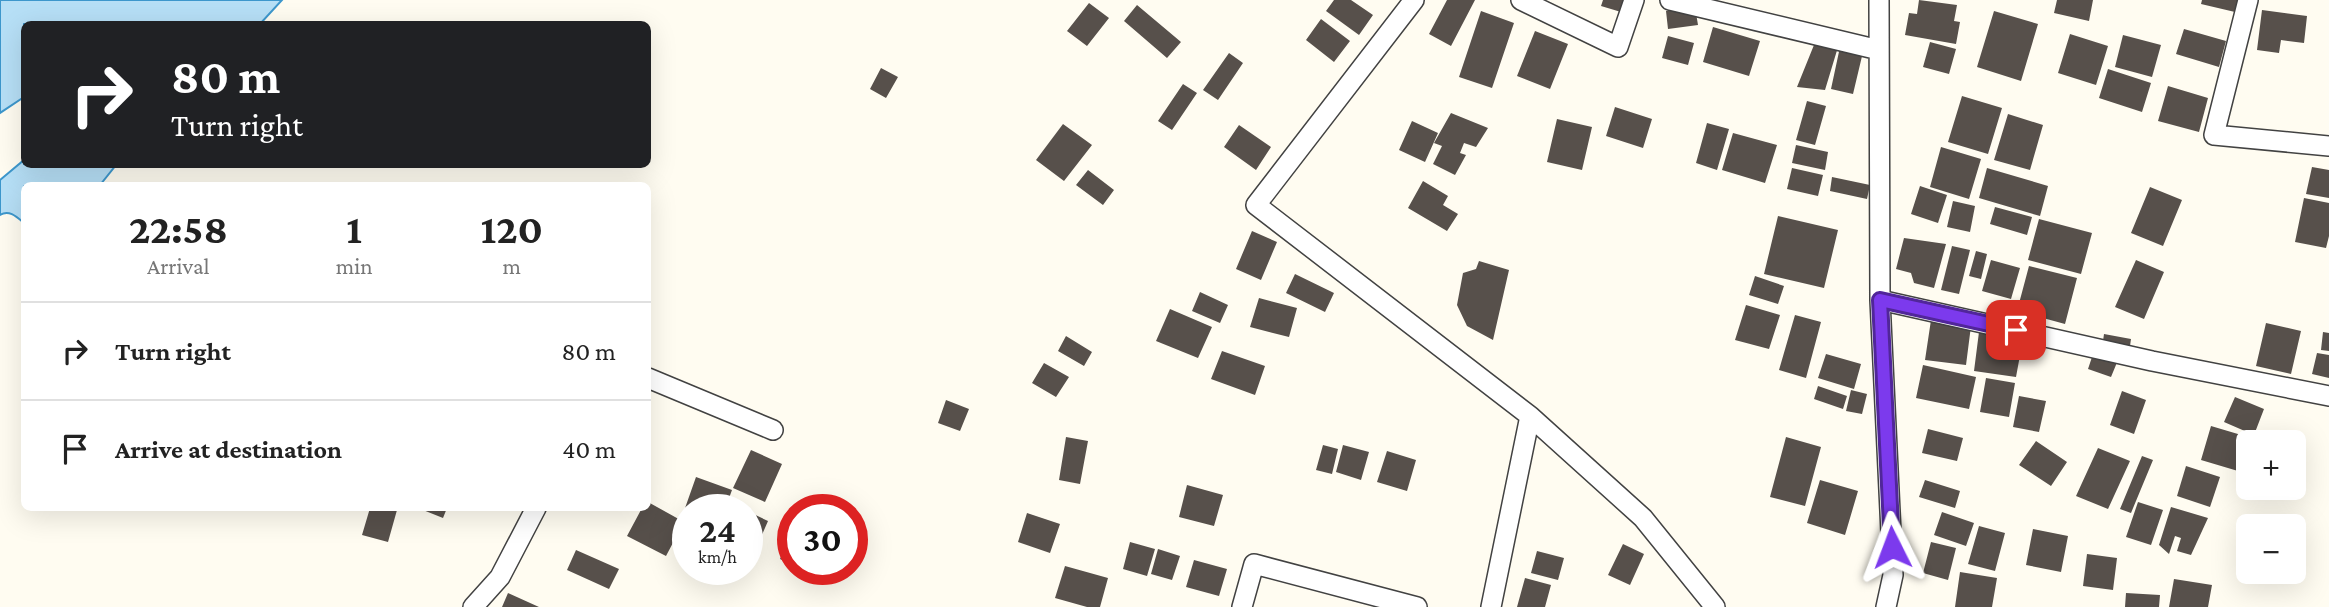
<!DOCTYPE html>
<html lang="en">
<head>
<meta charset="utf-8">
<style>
  body { margin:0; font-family:"Crimson Pro",serif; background:#f6f6f6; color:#222; height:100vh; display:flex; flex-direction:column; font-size:26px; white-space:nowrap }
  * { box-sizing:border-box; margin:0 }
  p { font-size:23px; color:#767676 }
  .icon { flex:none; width:38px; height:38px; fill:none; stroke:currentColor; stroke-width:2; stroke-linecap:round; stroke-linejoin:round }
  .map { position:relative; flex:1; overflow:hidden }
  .details { position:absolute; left:21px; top:182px; width:630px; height:329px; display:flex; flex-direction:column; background:#fff; border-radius:10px; box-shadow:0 7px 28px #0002 }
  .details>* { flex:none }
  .guide { position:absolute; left:21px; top:21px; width:630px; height:147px; border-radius:10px; box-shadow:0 7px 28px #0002; background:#202124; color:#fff; overflow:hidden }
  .buttons { position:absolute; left:2236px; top:430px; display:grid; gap:14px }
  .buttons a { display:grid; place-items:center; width:70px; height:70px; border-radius:10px; background:#fff; box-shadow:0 7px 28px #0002; font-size:35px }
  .speed { position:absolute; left:672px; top:494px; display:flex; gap:14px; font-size:35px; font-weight:700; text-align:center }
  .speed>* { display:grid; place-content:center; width:91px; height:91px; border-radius:50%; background:#fff; box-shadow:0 7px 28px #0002; line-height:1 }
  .speed small { font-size:18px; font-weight:400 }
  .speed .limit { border:10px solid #d22; background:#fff; color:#111 }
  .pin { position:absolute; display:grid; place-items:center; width:60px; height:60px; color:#fff; margin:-30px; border-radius:14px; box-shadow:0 4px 10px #0006 }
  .me { position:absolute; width:77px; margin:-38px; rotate:357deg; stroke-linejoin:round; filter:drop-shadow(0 0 5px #0008) }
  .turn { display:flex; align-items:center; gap:24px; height:147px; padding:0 35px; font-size:32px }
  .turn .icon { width:91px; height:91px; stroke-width:2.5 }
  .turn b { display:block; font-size:49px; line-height:60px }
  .eta { display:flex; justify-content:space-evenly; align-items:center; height:119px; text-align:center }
  .eta b { font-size:42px; font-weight:700; line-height:49px }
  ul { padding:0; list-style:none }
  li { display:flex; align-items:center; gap:21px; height:98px; padding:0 35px; border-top:2px solid #e0e0e0 }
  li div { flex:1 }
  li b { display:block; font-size:26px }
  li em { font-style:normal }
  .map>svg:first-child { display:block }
  .water { fill:#b6dff6; stroke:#3d97cc; stroke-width:2 }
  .building { fill:#57504b }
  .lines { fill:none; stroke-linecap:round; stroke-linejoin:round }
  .street-casing { stroke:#424242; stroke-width:22 }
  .street { stroke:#fff; stroke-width:19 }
  .route-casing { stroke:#51269a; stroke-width:18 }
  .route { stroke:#7c3aed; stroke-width:12 }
</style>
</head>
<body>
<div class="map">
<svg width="2329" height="607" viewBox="0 0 2329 607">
  <rect width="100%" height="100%" fill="#fffcf1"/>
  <path class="water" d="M 0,0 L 282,0 L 260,24 L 24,24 L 24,97 L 0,113 Z
    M 24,160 L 24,164 L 116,165 L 100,185 L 24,186 L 24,223 C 17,217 9,209 0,215 L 0,180 Z"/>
  <path class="building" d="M 1334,0 L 1351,0 L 1373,15 L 1359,35 L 1326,11 Z
    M 1447,0 L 1475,0 L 1451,46 L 1429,34 Z
    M 1603,0 L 1625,0 L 1621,12 L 1601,6 Z
    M 1919,0 L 1957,5 L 1954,21 L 1960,22 L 1956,44 L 1905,35 L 1909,13 L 1917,14 Z
    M 2057,0 L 2093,0 L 2089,21 L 2054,13 Z
    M 2202,0 L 2238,0 L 2235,12 L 2201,4 Z
    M 1089,3 L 1109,18 L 1087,46 L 1067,31 Z
    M 1137,5 L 1181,42 L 1167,58 L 1124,21 Z
    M 1695,7 L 1698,25 L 1668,29 L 1666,11 Z
    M 2262,10 L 2307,16 L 2304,43 L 2281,40 L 2279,53 L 2257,50 Z
    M 1481,11 L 1514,23 L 1492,88 L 1459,77 Z
    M 1994,11 L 2038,24 L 2021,81 L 1977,67 Z
    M 1321,19 L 1350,41 L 1334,62 L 1306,40 Z
    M 1713,27 L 1760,41 L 1749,76 L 1703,62 Z
    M 2184,29 L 2226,41 L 2219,67 L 2176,54 Z
    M 1535,31 L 1568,44 L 1550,89 L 1517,76 Z
    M 2070,34 L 2108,46 L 2096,85 L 2058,73 Z
    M 2123,35 L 2161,45 L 2152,77 L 2115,67 Z
    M 1668,36 L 1694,43 L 1688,65 L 1662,58 Z
    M 1816,40 L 1838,47 L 1825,90 L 1797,87 Z
    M 1930,42 L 1956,49 L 1949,74 L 1923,67 Z
    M 1840,47 L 1863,52 L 1853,94 L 1831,89 Z
    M 1229,53 L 1243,63 L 1218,100 L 1203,90 Z
    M 881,68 L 898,77 L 886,98 L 870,89 Z
    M 2108,69 L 2151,83 L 2142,112 L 2099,98 Z
    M 1183,84 L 1197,93 L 1172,130 L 1158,121 Z
    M 2168,86 L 2208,98 L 2199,132 L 2158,121 Z
    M 1962,96 L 2002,108 L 1988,154 L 1948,142 Z
    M 1807,101 L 1826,106 L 1815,145 L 1796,140 Z
    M 1615,107 L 1652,119 L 1643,148 L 1606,136 Z
    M 1451,113 L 1488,128 L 1476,147 L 1464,143 L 1460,153 L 1466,155 L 1455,175 L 1433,164 L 1442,146 L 1434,143 Z
    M 2008,114 L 2043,125 L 2030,170 L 1994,160 Z
    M 1557,119 L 1592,127 L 1582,170 L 1547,162 Z
    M 1412,121 L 1438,133 L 1425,162 L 1399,150 Z
    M 1707,123 L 1729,129 L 1717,170 L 1696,163 Z
    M 1063,124 L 1092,145 L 1064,181 L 1036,160 Z
    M 1239,125 L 1271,147 L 1256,170 L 1224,147 Z
    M 1733,133 L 1777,145 L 1765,183 L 1722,170 Z
    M 1796,145 L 1828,152 L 1825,170 L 1792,163 Z
    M 1941,147 L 1981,159 L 1969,199 L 1930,187 Z
    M 2312,167 L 2329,170 L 2329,198 L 2306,194 Z
    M 1792,168 L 1823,175 L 1818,196 L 1787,189 Z
    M 1987,168 L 2048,186 L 2040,216 L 1979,198 Z
    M 1088,170 L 1114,190 L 1103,205 L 1076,185 Z
    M 1832,177 L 1870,185 L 1867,199 L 1830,191 Z
    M 1423,181 L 1448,196 L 1443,205 L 1458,214 L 1447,231 L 1408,208 Z
    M 1920,186 L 1947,195 L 1938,223 L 1911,214 Z
    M 2150,187 L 2182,200 L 2163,246 L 2131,233 Z
    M 2304,198 L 2329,203 L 2329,236 L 2326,248 L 2295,242 Z
    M 1953,201 L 1975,206 L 1970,232 L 1947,227 Z
    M 1995,207 L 2032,217 L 2027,235 L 1990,224 Z
    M 1778,216 L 1838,230 L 1824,288 L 1764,274 Z
    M 2039,219 L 2092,233 L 2081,274 L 2028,260 Z
    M 1252,231 L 1277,242 L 1261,280 L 1236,269 Z
    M 1904,238 L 1946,244 L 1934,288 L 1914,283 L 1911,273 L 1896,269 Z
    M 1952,246 L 1970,250 L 1959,294 L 1941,290 Z
    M 1976,251 L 1987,254 L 1981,279 L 1969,276 Z
    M 1991,260 L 2020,268 L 2011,299 L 1982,291 Z
    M 2136,260 L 2164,272 L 2144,319 L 2115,307 Z
    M 1479,261 L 1509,270 L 1493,340 L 1467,326 L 1457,305 L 1463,273 L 1476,269 Z
    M 2029,266 L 2077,278 L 2065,324 L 2017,311 Z
    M 1295,274 L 1334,293 L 1325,312 L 1286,293 Z
    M 1755,276 L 1784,286 L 1778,304 L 1749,295 Z
    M 1200,292 L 1228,305 L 1220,323 L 1192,311 Z
    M 1259,298 L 1297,308 L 1289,337 L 1250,327 Z
    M 1746,305 L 1780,315 L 1769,349 L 1735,340 Z
    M 1170,309 L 1212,327 L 1198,358 L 1156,341 Z
    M 1795,315 L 1821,322 L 1806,378 L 1779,370 Z
    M 1931,320 L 1971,326 L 1966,365 L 1925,360 Z
    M 2266,323 L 2301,331 L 2291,374 L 2256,366 Z
    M 1979,332 L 2023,339 L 2016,377 L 1974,371 Z
    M 2323,332 L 2329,333 L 2329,351 L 2321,350 Z
    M 2104,334 L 2131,339 L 2130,346 L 2103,341 Z
    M 1066,336 L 1092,352 L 1084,366 L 1058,351 Z
    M 1222,351 L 1265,366 L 1255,395 L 1211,379 Z
    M 2094,351 L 2118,360 L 2111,377 L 2088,369 Z
    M 2317,353 L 2329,355 L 2329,378 L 2312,374 Z
    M 1826,354 L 1861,364 L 1854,389 L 1818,378 Z
    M 1044,363 L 1069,377 L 1056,397 L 1032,383 Z
    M 1923,365 L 1976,377 L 1969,409 L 1916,398 Z
    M 1986,378 L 2015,383 L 2009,417 L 1980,412 Z
    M 1818,386 L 1847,396 L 1843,409 L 1814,399 Z
    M 1851,390 L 1867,394 L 1862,414 L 1846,411 Z
    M 2122,391 L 2146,400 L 2134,434 L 2110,425 Z
    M 2019,396 L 2046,401 L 2039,432 L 2013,427 Z
    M 2235,397 L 2264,409 L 2254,435 L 2224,422 Z
    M 946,400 L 969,409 L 960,431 L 938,423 Z
    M 2211,426 L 2248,437 L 2238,471 L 2201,460 Z
    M 1928,429 L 1963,438 L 1957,461 L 1922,453 Z
    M 1066,437 L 1088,441 L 1080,484 L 1059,480 Z
    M 1786,437 L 1821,447 L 1805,506 L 1770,497 Z
    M 2036,441 L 2067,462 L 2051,486 L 2019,465 Z
    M 1323,445 L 1338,449 L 1332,474 L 1316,470 Z
    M 1343,445 L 1369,452 L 1361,480 L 1336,472 Z
    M 2098,448 L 2130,461 L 2108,509 L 2076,496 Z
    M 751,450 L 782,464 L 765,502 L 733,488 Z
    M 1387,451 L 1416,460 L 1407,491 L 1377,482 Z
    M 2142,456 L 2153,460 L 2131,513 L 2120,509 Z
    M 2186,466 L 2220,477 L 2210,507 L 2177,496 Z
    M 696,477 L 732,490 L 725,509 L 688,509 L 688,513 L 684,511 Z
    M 1820,480 L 1858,491 L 1845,535 L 1807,523 Z
    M 1925,480 L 1960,491 L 1955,508 L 1919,497 Z
    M 1187,485 L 1223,495 L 1214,526 L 1179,517 Z
    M 648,502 L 684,522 L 666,556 L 627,536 L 642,508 L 648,508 Z
    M 2138,502 L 2163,510 L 2151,545 L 2126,537 Z
    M 2171,507 L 2208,518 L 2191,555 L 2177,551 L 2181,538 L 2175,536 L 2169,554 L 2159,545 Z
    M 370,508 L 389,508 L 397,510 L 388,542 L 362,535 Z
    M 418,508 L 447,508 L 443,518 Z
    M 747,511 L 768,521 L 757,546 L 747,542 Z
    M 1942,512 L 1974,523 L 1966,546 L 1934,535 Z
    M 1027,513 L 1060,524 L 1050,553 L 1018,542 Z
    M 1979,526 L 2005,533 L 1995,571 L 1968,564 Z
    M 2033,529 L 2068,536 L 2061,572 L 2026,565 Z
    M 793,531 L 793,565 L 780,559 Z
    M 1130,542 L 1155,549 L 1147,576 L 1123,569 Z
    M 1931,542 L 1956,548 L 1948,580 L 1923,573 Z
    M 1623,544 L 1644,554 L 1630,585 L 1608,575 Z
    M 1158,549 L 1180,556 L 1172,580 L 1151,574 Z
    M 576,550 L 619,569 L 609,589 L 567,570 Z
    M 1537,551 L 1564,558 L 1558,580 L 1531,573 Z
    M 2087,554 L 2117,558 L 2113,590 L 2083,586 Z
    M 1194,560 L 1227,569 L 1219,596 L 1186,587 Z
    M 1065,566 L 1108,578 L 1100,607 L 1087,607 L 1055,598 Z
    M 1960,572 L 1997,578 L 1992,607 L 1955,607 Z
    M 1525,578 L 1551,585 L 1545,607 L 1517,607 Z
    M 2174,579 L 2212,585 L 2208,607 L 2169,607 Z
    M 508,593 L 539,607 L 502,607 Z
    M 2126,593 L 2160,595 L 2159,607 L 2125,607 Z"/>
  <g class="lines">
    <defs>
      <path id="street" d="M 1414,0 L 1256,205 L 1530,416 L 1491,607
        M 1521,0 L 1618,47 L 1634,0
        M 1670,0 L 1879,50
        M 1879,0 L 1880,300 L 1893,575 L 1886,607
        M 2248,0 L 2214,135 L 2329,146
        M 1880,300 L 2152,361 L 2329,396
        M 648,378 L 773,430
        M 1530,416 L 1643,518 L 1715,607
        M 473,607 L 500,577 L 536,508
        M 1242,607 L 1254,564 L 1417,607"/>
    </defs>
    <use href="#street" class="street-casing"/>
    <use href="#street" class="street"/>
  </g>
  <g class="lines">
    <defs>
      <path id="route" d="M 1892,547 L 1880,300 L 2016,330"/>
    </defs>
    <use href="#route" class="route-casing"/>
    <use href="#route" class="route"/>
  </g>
</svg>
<div class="buttons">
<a>+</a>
<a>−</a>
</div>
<div class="speed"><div>24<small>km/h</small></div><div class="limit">30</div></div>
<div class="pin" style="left:2016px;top:330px;background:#d93025"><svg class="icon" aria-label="arrive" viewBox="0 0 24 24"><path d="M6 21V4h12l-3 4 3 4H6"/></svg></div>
<svg class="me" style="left:1892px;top:547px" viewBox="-20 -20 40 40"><path d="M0-17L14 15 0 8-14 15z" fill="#7c3aed" stroke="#fff" stroke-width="4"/></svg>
<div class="guide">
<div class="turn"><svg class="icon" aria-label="right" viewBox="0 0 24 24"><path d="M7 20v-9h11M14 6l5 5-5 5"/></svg><div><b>80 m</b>Turn right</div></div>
</div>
<section class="details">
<div class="eta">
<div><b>22:58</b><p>Arrival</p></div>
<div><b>1</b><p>min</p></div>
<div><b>120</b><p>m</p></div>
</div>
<ul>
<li><svg class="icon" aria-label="right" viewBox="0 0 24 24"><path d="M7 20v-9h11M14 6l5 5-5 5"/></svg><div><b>Turn right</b></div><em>80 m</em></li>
<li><svg class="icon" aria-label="arrive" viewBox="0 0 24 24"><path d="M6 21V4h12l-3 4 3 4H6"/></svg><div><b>Arrive at destination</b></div><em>40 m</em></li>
</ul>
</section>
</div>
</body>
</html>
